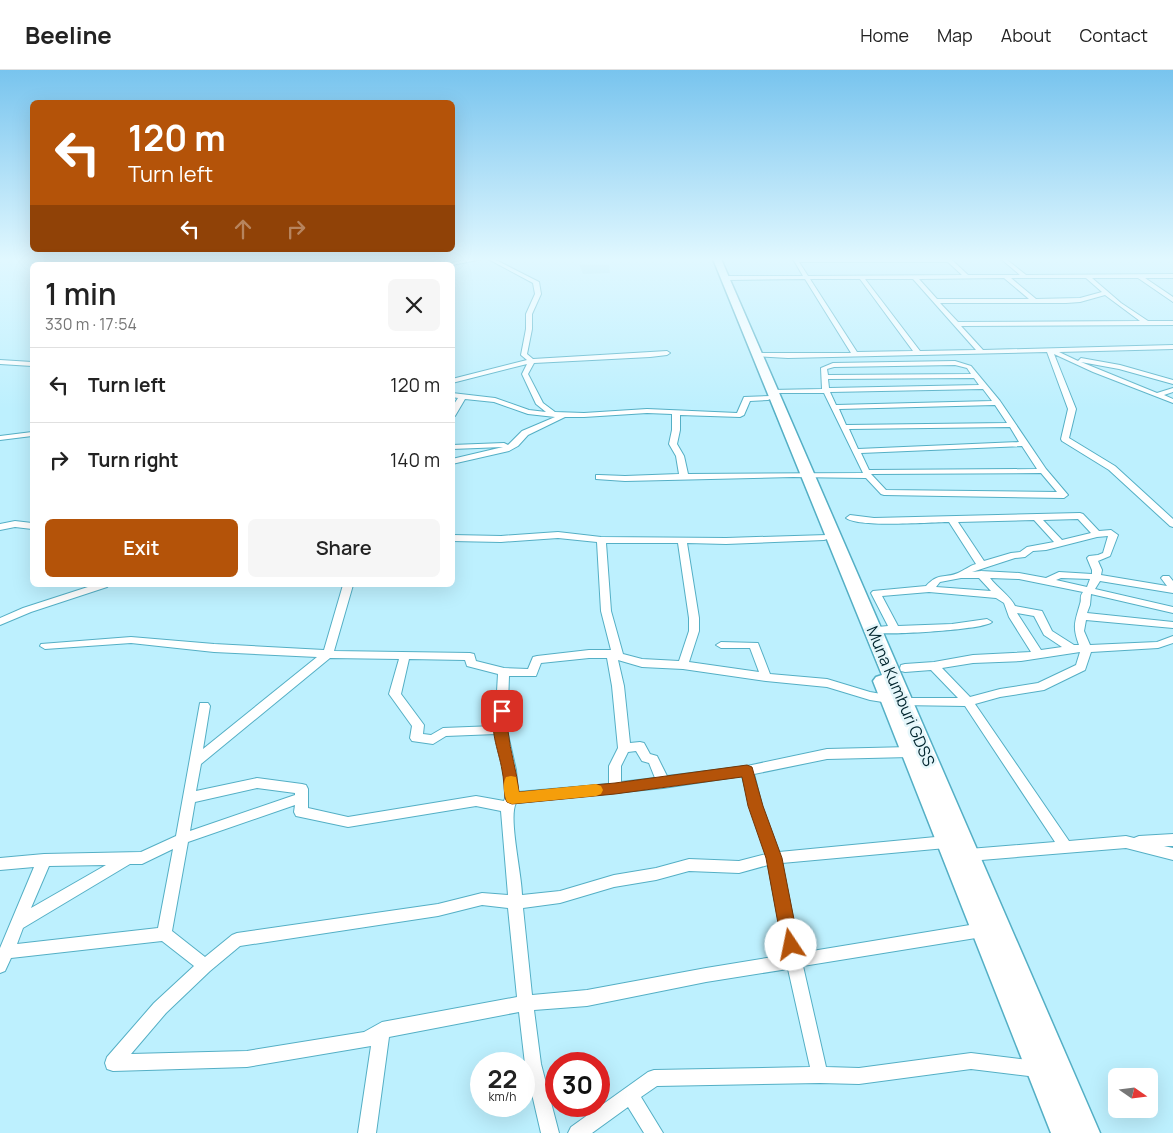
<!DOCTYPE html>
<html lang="en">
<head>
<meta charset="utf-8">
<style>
  body { margin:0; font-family:Manrope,sans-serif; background:#f6f6f6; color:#222; height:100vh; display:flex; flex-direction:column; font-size:19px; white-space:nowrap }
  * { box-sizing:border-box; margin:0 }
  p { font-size:16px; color:#767676 }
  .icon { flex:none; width:28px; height:28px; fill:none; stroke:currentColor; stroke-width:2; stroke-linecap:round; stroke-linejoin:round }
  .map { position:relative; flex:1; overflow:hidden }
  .side { position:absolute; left:30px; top:192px; width:425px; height:325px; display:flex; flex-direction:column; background:#fff; border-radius:8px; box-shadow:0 5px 20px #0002 }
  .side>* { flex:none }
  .guide { position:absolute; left:30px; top:30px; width:425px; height:152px; border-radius:8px; box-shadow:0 5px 20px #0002; background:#b45309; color:#fff; overflow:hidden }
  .needle { width:32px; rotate:104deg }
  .controls { position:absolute; left:1108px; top:998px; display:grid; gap:10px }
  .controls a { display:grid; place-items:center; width:50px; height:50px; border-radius:8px; background:#fff; box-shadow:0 5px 20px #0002; font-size:25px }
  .speed { position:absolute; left:470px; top:982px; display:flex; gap:10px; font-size:25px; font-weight:700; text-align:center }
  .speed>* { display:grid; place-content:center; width:65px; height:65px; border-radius:50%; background:#fff; box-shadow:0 5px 20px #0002; line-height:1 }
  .speed small { font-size:12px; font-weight:400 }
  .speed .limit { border:8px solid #d22; background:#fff; color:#111 }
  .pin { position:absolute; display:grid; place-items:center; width:42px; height:42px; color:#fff; margin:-21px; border-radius:10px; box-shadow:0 2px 8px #0006 }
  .me { position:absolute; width:55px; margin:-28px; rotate:349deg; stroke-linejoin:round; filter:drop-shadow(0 0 4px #0008) }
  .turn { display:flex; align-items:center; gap:18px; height:105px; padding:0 15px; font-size:22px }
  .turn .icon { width:65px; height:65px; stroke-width:2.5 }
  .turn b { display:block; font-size:35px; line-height:42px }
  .lanes { display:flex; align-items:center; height:48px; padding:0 15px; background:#0003; justify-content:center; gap:25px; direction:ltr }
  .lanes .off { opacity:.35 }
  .round { display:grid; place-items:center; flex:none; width:52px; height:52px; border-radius:8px; background:#f6f6f6 }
  .headline { display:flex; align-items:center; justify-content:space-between; height:85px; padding:0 15px }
  h1 { font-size:30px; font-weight:600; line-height:38px }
  .action { display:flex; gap:10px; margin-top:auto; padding:10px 15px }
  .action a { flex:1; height:58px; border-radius:8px; background:#b45309; color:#fff; font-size:20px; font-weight:600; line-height:58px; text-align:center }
  .action a+a { background:#f6f6f6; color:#222 }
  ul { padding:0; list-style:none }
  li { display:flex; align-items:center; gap:15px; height:75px; padding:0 15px; border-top:1px solid #e0e0e0 }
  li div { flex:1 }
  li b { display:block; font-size:19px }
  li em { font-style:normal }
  header { display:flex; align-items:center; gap:30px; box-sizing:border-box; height:70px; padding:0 25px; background:#fff; border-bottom:1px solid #e0e0e0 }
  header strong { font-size:24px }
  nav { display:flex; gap:28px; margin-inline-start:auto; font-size:18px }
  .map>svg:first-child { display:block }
  .built { fill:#aae1f0 }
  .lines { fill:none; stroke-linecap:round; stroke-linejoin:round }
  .minor-casing { stroke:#54afc5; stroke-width:2 }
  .trunk-casing { stroke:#54afc5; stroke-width:3 }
  .minor { fill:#fff; fill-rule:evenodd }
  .trunk { fill:#fff; fill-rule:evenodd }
  .route { fill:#b45309; stroke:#753606 }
  .slow { fill:#f59e0b }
  .labels { text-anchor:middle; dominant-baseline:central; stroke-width:5; stroke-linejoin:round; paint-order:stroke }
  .street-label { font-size:16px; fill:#00252e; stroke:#e6f7fb }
</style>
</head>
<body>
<header>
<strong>Beeline</strong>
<nav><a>Home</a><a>Map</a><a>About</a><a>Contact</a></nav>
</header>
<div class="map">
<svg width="1173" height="1063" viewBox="0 0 1173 1063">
  <rect width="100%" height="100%" fill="#bdf0fe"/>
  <path class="built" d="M 579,194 L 609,195 L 610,203 L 583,204 Z"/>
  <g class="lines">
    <defs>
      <path id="minor" d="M 470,189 L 483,189 L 452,195 L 442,195 Z
        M 488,189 L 494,189 L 539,212 L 541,224 L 532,244 L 532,259 L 527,284 L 533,289 L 667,281 L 670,283 L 667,285 L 650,287 L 534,293 L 528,304 L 543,333 L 555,342 L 584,343 L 647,339 L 737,343 L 744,327 L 771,326 L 772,328 L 768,330 L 750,331 L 744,345 L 740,347 L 680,345 L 680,360 L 677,374 L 684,386 L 688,404 L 863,403 L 824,323 L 773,323 L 771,322 L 771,320 L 822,319 L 821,298 L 833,293 L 955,291 L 971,296 L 1000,331 L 1046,399 L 1068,425 L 1064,428 L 884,425 L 881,424 L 866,408 L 793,407 L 625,411 L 596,409 L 596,405 L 599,405 L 625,406 L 679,404 L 676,386 L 669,374 L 672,360 L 672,344 L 647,343 L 584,347 L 565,347 L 528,365 L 518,376 L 509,381 L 452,394 L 452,389 L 503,377 L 452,379 L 452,375 L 504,373 L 508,375 L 522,361 L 555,347 L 528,344 L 494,332 L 465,329 L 455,346 L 452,346 L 452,337 L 458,328 L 452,327 L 452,323 L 495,328 L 529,340 L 546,342 L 536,334 L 522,304 L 527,294 L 452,313 L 452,309 L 527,290 L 521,285 L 526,259 L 526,244 L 535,224 L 533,213 ZM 955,295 L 967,298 L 971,304 L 828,305 L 827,299 L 834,297 ZM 974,308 L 979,315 L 829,318 L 828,309 ZM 983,319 L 992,331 L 836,335 L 830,322 ZM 995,335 L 1007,353 L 846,355 L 839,339 ZM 1010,357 L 1019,372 L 858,379 L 849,359 ZM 1022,376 L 1037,399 L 869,400 L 861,383 ZM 1041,403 L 1057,422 L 886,420 L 871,404 Z
        M 793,189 L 951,189 L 968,205 L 1020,205 L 1001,189 L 1006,189 L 1026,205 L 1173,204 L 1173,208 L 1145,208 L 1173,227 L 1173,232 L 1138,208 L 1092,208 L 1121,233 L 1148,251 L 1173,251 L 1173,255 L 961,256 L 983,280 L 1173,275 L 1173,279 L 1059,282 L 1078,291 L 1081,288 L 1120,295 L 1173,310 L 1173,314 L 1119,299 L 1081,292 L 1157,323 L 1173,318 L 1173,322 L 1164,325 L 1173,329 L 1173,333 L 1093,302 L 1054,284 L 1076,339 L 1069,368 L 1115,396 L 1173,449 L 1173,457 L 1170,456 L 1109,400 L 1062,371 L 1061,369 L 1068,339 L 1047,282 L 788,288 L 756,286 L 756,284 L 758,283 L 851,283 L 805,209 L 725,210 L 722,208 L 725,206 L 803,206 ZM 799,192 L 948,192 L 962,205 L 808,206 ZM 1004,208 L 1029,229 L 937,229 L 919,209 ZM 1011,208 L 1086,208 L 1102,222 L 1080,228 L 1036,229 ZM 810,209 L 860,209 L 913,281 L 857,282 ZM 865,209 L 913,209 L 976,280 L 920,281 ZM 1105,225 L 1140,251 L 958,252 L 940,233 L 1066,233 L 1080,232 Z
        M 0,290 L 32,292 L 32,296 L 0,294 Z
        M 32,362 L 32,366 L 0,370 L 0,366 Z
        M 1080,443 L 1083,444 L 1099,461 L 1111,460 L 1118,465 L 1110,486 L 1098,491 L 1102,500 L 1101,505 L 1167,516 L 1161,508 L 1163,506 L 1169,506 L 1173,511 L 1173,523 L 1100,511 L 1095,519 L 1173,537 L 1173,543 L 1091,524 L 1090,535 L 1087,543 L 1173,552 L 1173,558 L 1086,550 L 1084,561 L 1090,575 L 1157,572 L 1173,566 L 1173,573 L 1158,578 L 1091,582 L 1085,600 L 1044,620 L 1000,627 L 975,634 L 1069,771 L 1126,766 L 1134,768 L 1139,766 L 1173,764 L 1173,776 L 1164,776 L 1173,778 L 1173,790 L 1126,778 L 969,791 L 964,789 L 962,785 L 964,781 L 969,779 L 1055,772 L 965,636 L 899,635 L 897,632 L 899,629 L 903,628 L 958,628 L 931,600 L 905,602 L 901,601 L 900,598 L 901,595 L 905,594 L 934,592 L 973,585 L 1031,582 L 1009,547 L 1004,533 L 996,528 L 929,522 L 882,526 L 898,556 L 952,554 L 987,549 L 992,552 C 984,560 882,566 868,562 L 867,560 L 868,558 L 888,556 L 871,523 L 873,521 L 926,516 C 939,502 944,509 958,503 C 965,500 969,496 976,494 L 949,452 C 930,452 859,458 846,448 L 850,445 L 874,448 ZM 1078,449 L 1091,463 L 1062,470 L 1043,450 ZM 1034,450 L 1054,472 L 1027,477 L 1020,482 L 1011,483 L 984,491 L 958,452 ZM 1108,466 L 1103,483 L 1098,485 L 1089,486 L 1087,488 L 1092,500 L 1092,504 L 1059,502 L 1046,508 L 1019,503 L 981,501 L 972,502 L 1015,488 L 1025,487 L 1033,481 L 1046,480 L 1097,467 ZM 961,508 L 979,508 L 991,521 L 936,517 L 940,512 ZM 990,508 L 1019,509 L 1083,522 C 1079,527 1082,529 1080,534 C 1075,552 1072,556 1079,575 L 1074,575 L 1052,561 L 1042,541 L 1015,536 C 1011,527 997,517 990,508 ZM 1061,508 L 1090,509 L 1087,517 L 1056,510 ZM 1017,543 L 1034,546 L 1044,565 L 1062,577 L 1041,580 ZM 1080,582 L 1076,595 L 1038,613 L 1000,619 L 970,627 L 942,598 L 973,593 L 1021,591 Z
        M 15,451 L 32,453 L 32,459 L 15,457 L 0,460 L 0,454 Z
        M 558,462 L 601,467 L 726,468 L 827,465 L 829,467 L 827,469 L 824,470 L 726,474 L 687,473 L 699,548 L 699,561 L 689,592 L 759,602 L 750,578 L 721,578 L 716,575 L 721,572 L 758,573 L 770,604 L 827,609 L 870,622 L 893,626 L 895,629 L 893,632 L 889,633 L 870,630 L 827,617 L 766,611 L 683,599 L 642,597 L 618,590 L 624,616 L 630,673 L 640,672 L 644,673 L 650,684 L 657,686 L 667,706 L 747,696 L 827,679 L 910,677 L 914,679 L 916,682 L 914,685 L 910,687 L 827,689 L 754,704 L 762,736 L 779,782 L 946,766 L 951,768 L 953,772 L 951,776 L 946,778 L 782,793 L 800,883 L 982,853 L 987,855 L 989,860 L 987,865 L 982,867 L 803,896 L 826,997 L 859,998 L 971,983 L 1037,991 L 1043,993 L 1045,999 L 1043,1005 L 1037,1007 L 971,999 L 859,1014 L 820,1013 L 657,1016 L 641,1027 L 663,1063 L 644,1063 L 628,1037 L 592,1063 L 568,1063 L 571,1057 L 648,1002 L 654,1000 L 810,997 L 788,899 L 706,912 L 587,936 L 534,940 L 541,994 L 559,1063 L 541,1063 L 525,994 L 519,942 L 389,967 L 376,1063 L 358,1063 L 371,976 L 247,997 L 113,1001 L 107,999 L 105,993 L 107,987 L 154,933 L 194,896 L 162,871 L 11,888 L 5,901 L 0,903 L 0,878 L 34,797 L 0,800 L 0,788 L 44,784 L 141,782 L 176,766 L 200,633 L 208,633 L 210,636 L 203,679 L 317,587 L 214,582 L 131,573 L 45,579 L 40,576 L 41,574 L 131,567 L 214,574 L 324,580 L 343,515 L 353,515 L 334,581 L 470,583 L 474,584 L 476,591 L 504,598 L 528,599 L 533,587 L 537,586 L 589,580 L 611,580 L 601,541 L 597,472 L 558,468 L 501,472 L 452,471 L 452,465 L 501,466 ZM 606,473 L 678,473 L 689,548 L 689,561 L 679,591 L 642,589 L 623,584 L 611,541 ZM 330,588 L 399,589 L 389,624 L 412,656 L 410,668 L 412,671 L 433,674 L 446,666 L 496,664 C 499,680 511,718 504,731 L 476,726 L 348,747 L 308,738 L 308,719 L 306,715 L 302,714 L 257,708 L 196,721 L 201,694 ZM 589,588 L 607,588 L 612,616 L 618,678 L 609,696 L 609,714 L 518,722 L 516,700 L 507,660 L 509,606 L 536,606 L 541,593 ZM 409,589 L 465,590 L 467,596 L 498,604 L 495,656 L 443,658 L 431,665 L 423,664 L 424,655 L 401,624 ZM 636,681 L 642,691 L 649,693 L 655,708 L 621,712 L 621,696 L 628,682 ZM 742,706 L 750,736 L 766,784 L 739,791 L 689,789 L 656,798 L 614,805 L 560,821 L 522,825 C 522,805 508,747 516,733 L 663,718 ZM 257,718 L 295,723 L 295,725 L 190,761 L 195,732 ZM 295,735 L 294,742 L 296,746 L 348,757 L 476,736 L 501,741 L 508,825 L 482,823 L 438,834 L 237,863 L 232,865 L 205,887 L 172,861 L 188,772 ZM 173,779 L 158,858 L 17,874 L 23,858 L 130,794 L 142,794 ZM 106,795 L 31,838 L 49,796 ZM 768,795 L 785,885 L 706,898 L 587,920 L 532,925 L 523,838 L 560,833 L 614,817 L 656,810 L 689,801 L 739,803 ZM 482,835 L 508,838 L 517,927 L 382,952 L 364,962 L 247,981 L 131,984 L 166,943 L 210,901 L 240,876 L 438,846 Z
        M 94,515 L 109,515 L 107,517 L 31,542 L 0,555 L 0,548 L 23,538 Z"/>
      <path id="trunk" d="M 713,189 L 721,189 L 1100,1063 L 1051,1063 L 873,611 L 876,607 L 882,605 Z"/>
    </defs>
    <use href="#minor" class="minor-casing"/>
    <use href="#trunk" class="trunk-casing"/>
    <use href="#minor" class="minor"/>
    <use href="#trunk" class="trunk"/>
  </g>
  <linearGradient id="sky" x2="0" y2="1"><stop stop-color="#78c4ee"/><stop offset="0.56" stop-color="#e1f8ff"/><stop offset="1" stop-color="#e1f8ff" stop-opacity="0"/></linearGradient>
  <rect width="1173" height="338" fill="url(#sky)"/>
  <path class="route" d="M 502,636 L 506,637 C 510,645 506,653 508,661 C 510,682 517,701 519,722 L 615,713 L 747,695 L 752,697 L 763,736 L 782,788 L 799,875 L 797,880 L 791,883 L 785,880 L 782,875 L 766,788 L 748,736 L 742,707 L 615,724 L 512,734 L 507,732 L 505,728 C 504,719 504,709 502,700 C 499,681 487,655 497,637 Z"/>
  <path class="slow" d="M 511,706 L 516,707 L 519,722 L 596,714 L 601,716 L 603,720 L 601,724 L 596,726 L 512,734 L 507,732 C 504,725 502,714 506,707 Z"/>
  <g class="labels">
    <g class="street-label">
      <text transform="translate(901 626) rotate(67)">Muna Kumburi GDSS</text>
    </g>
  </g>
</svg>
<div class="controls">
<a><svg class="needle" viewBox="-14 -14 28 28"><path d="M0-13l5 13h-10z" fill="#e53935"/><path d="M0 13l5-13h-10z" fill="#767676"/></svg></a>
</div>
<div class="speed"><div>22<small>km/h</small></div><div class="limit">30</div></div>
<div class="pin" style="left:502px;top:641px;background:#d93025"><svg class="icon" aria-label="arrive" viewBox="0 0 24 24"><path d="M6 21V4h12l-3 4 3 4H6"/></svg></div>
<svg class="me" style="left:791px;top:875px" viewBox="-20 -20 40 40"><circle r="19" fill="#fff"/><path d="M0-13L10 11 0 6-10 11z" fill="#b45309"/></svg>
<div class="guide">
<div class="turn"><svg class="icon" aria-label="left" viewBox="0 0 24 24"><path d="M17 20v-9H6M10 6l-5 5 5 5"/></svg><div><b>120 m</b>Turn left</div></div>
<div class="lanes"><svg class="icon" aria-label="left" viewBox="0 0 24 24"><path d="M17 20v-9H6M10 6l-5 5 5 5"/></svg><svg class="icon off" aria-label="ahead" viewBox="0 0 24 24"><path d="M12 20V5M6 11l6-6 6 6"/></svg><svg class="icon off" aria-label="right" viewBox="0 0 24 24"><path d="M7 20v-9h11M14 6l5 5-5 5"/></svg></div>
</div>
<section class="side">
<div class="headline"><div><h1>1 min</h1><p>330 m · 17:54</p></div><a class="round"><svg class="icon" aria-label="close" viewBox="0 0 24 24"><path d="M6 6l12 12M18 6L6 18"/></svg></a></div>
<ul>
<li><svg class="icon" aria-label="left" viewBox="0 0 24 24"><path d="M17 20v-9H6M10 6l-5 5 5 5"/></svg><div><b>Turn left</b></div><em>120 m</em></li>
<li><svg class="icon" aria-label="right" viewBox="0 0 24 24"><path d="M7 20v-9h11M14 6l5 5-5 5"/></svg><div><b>Turn right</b></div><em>140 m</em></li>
</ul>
<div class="action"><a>Exit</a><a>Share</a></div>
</section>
</div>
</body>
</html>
